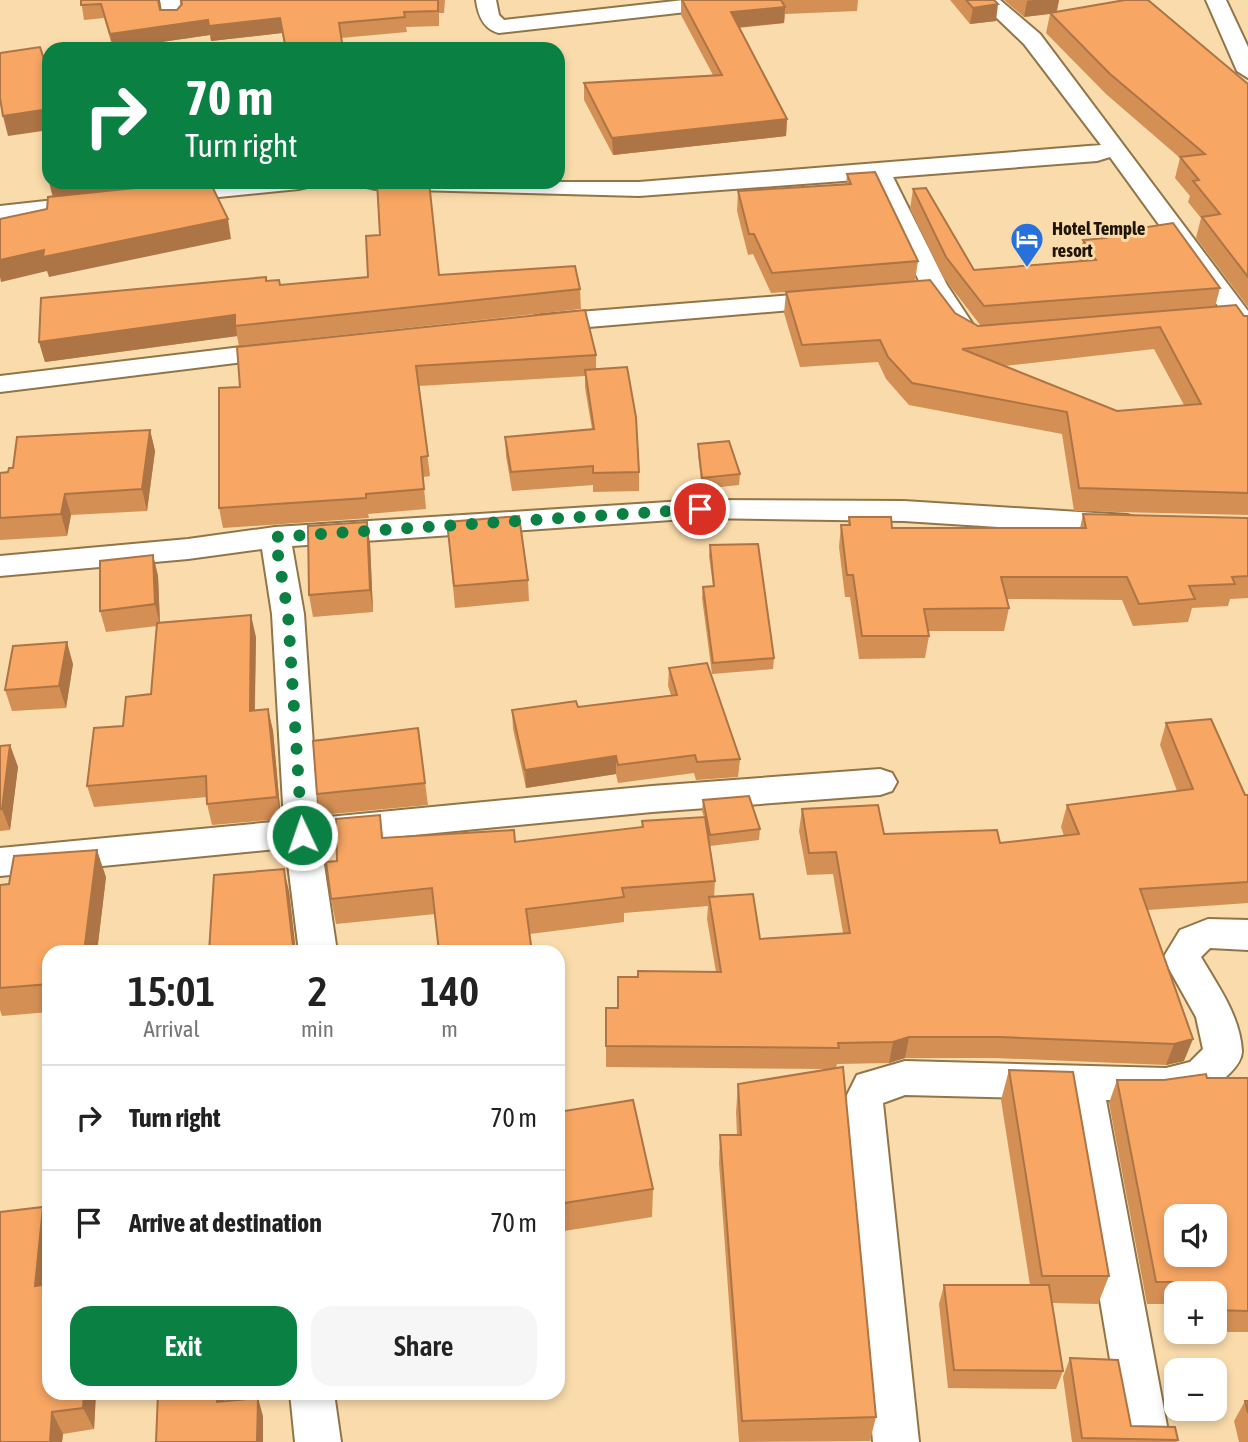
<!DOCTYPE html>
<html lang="en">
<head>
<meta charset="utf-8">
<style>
  body { margin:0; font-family:"Asap Condensed",sans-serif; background:#f6f6f6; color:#222; height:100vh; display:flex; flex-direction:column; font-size:26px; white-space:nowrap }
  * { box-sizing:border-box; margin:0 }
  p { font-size:23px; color:#767676 }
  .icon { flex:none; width:38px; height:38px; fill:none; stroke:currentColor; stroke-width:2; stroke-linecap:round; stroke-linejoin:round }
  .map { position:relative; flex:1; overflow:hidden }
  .side { position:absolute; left:42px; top:945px; width:523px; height:455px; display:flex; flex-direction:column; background:#fff; border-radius:21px; box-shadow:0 4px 10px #0003 }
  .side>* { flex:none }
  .top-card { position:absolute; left:42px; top:42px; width:523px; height:147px; border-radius:21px; box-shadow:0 4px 10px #0003; background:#0b8043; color:#fff; overflow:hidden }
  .fabs { position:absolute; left:1164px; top:1204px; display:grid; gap:14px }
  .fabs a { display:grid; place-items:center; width:63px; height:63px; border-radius:14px; background:#fff; box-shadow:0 4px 10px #0003; font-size:35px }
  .pin { position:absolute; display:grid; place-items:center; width:60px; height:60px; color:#fff; margin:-30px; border:4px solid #fff; border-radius:50%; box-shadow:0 2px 7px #0007 }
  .me { position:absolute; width:77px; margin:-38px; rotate:357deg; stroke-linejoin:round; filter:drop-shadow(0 0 5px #0008) }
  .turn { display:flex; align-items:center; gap:24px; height:147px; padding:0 28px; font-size:32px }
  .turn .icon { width:91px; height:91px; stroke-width:2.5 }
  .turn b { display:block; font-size:49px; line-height:60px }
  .eta { display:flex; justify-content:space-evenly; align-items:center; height:119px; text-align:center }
  .eta b { font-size:42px; font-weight:600; line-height:49px }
  .cta { display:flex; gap:14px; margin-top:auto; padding:14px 28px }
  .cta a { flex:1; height:80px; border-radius:21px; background:#0b8043; color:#fff; font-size:28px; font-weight:600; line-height:80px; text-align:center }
  .cta a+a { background:#f6f6f6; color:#222 }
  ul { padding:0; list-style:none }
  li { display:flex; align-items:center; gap:21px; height:105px; padding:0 28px; border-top:2px solid #e0e0e0 }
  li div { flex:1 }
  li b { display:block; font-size:26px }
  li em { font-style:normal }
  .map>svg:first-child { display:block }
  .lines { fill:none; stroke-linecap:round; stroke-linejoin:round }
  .minor-casing { stroke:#917548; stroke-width:4 }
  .minor { fill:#fff; fill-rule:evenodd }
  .wall { fill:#d48f55; fill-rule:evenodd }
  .shaded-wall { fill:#ad7445 }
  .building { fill:#f7a663; stroke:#ad7445; stroke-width:2; fill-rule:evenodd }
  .route { stroke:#0b8043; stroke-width:12; stroke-dasharray:0 21.6 }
  .labels { text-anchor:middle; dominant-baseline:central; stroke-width:6; stroke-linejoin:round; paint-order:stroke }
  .far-poi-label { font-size:19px; font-weight:bold; fill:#201504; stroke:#fadcac; text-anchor:start }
</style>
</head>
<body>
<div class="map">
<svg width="1248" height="1442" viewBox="0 0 1248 1442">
  <rect width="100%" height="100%" fill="#fadcac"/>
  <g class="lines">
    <defs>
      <path id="minor" d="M 160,0 L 180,0 L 182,19 L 178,23 L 164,23 Z
        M 476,0 L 496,0 L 499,15 L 504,20 L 684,0 L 750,0 L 740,6 L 499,33 C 483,29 478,15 476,0 Z
        M 978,0 L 1000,0 L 1040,34 L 1248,311 L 1248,337 L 1239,335 L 1110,157 L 1097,161 L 893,177 L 947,285 L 978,332 L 974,338 L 956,338 L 921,285 L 870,179 L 639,196 L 375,189 L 367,187 L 363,182 L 639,182 L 1101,145 L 1024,44 Z
        M 1206,0 L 1226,0 L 1248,47 L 1248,78 L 1237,71 Z
        M 227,182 L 311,182 L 307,187 L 299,189 L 169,202 L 160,200 L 157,195 L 160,190 L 169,188 Z
        M 91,196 L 100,198 L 103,203 L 100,208 L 0,220 L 0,206 Z
        M 830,292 L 839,294 L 843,300 L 839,306 L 541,331 L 532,329 L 528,323 L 532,317 L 541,315 Z
        M 283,342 L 293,344 L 296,350 L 293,356 L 0,392 L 0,376 Z
        M 700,500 L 904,501 L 1127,515 L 1138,518 L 1142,525 L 1138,532 L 1127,535 L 904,521 L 700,518 L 292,546 L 304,614 L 318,818 L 652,786 L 880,769 L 892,773 L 897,782 L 892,791 L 880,795 L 652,812 L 321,844 L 337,952 L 299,952 L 286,848 L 0,876 L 0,848 L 284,821 L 272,614 L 262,549 L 188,559 L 0,576 L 0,556 L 188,539 L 275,527 Z
        M 1208,919 L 1248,920 L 1248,950 L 1210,948 L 1201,957 C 1218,986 1240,1016 1242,1051 C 1242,1060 1235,1068 1229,1074 C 1198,1107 1148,1101 1106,1100 L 1170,1442 L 1124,1442 L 1066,1099 L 905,1095 L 883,1103 L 919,1442 L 873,1442 L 843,1103 L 857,1075 L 905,1061 L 1166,1068 L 1190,1062 L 1203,1049 L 1196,1017 L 1163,958 L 1180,930 Z
        M 290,1393 L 334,1393 L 341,1442 L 295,1442 Z"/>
    </defs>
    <use href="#minor" class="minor-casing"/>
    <use href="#minor" class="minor"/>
  </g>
  <path class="wall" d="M 81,0 L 160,10 L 177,10 L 182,4 L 181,0 L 445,0 L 444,13 L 439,13 L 439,26 L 406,27 L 407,32 L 341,38 L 343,49 L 285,49 L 282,33 L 211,41 L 210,35 L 113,49 L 104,18 L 84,20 Z
    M 681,0 L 858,0 L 857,11 L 785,14 L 784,23 L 739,28 L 787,119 L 786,136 L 613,155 L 584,100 L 584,83 L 713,75 L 681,15 Z
    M 950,0 L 994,0 L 996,21 L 970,24 Z
    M 1004,0 L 1059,0 L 1057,12 L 1248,84 L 1248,307 L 1196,238 L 1201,218 L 1188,202 L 1190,196 L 1175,178 L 1180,158 L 1106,94 L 1046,33 L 1050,14 L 1024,17 Z
    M 847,174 L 918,261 L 915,281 L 955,313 L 978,326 L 981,326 L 943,277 L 910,209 L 913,189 L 974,270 L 1080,261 L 1079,260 L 1083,240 L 1103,238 L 1103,234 L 1220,288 L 1215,307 L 1248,316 L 1248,515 L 1074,511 L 1062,434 L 909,405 L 886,379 L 878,362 L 800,367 L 784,313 L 786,292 L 771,293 L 753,254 L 748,255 L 737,211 L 738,191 L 846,185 ZM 1154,349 L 1184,405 L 1117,411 L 1004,366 Z
    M 439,275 L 580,289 L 581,309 L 239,346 L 237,336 L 45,362 L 39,342 L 266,281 L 280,285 Z
    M 237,347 L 596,355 L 596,369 L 639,472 L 639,491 L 593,492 L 593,485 L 512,491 L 506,456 L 505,437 L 592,429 L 585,388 L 585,376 L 419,386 L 430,476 L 423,477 L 426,509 L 368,514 L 369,518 L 223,528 L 219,508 L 240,387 Z
    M 150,430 L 155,451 L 147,511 L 71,515 L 67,536 L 0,540 L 0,473 L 8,472 L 13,468 Z
    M 698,444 L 740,474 L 739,485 L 702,489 L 698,455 Z
    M 1083,514 L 1248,518 L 1248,598 L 1230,599 L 1228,606 L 1192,608 L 1188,622 L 1133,626 L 1122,600 L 1006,599 L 1009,608 L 1004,631 L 928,631 L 929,636 L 925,658 L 859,659 L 850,597 L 845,597 L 839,547 L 841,525 L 848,525 L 849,517 L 892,528 L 1080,528 Z
    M 447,522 L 528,580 L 529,601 L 455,608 Z
    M 370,543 L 373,612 L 313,617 L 309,595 Z
    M 710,545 L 774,658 L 773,669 L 712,674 L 702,598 L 703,587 L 713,586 L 709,556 Z
    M 153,555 L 158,576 L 160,623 L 256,637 L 255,711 L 268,709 L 273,731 L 281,819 L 212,825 L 207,804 L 207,797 L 94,807 L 87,786 L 151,694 L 157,626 L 106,632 L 100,611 Z
    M 73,664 L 66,708 L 12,711 L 5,690 Z
    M 669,668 L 740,759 L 738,777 L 696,780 L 694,773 L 618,783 L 616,774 L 526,788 L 513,729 L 512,710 L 578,707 L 671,695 L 668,686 Z
    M 1166,723 L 1245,795 L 1248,795 L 1248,903 L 1148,910 L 1184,1061 L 1166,1065 L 995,1058 L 905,1058 L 889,1063 L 837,1064 L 836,1068 L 876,1417 L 870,1441 L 739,1442 L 719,1163 L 720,1135 L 737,1135 L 736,1112 L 738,1084 L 828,1069 L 606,1067 L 606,1046 L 618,1008 L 638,977 L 716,972 L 707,919 L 708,906 L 624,913 L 624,922 L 530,934 L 435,914 L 336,924 L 331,899 L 337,861 L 380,815 L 383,838 L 515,842 L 642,827 L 642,821 L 704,817 L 702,811 L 703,800 L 760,829 L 759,840 L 710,846 L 715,881 L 714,897 L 760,939 L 843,933 L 833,874 L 807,875 L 799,831 L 802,809 L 884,834 L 1000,843 L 1064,836 L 1061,827 L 1067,805 L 1177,791 L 1160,745 Z
    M 418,728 L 428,805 L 320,815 L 317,794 Z
    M 10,745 L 18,767 L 10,830 L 0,831 L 0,746 Z
    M 106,877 L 97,952 L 49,952 L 49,1012 L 2,1016 L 0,1010 L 0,885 Z
    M 289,891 L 296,952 L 209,952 Z
    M 1009,1070 L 1109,1276 L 1098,1304 L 1052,1303 L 1063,1371 L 1056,1389 L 948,1388 L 939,1304 L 944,1285 L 1030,1285 L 1001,1100 Z
    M 1207,1078 L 1248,1078 L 1248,1332 L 1202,1332 L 1214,1332 L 1214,1293 L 1176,1293 L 1176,1304 L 1147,1304 L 1109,1103 L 1117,1080 L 1164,1080 Z
    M 558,1112 L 653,1189 L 652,1217 L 558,1232 Z
    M 49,1220 L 48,1284 L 96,1393 L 94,1429 L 63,1434 L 62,1442 L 0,1442 Z
    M 1070,1358 L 1131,1426 L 1178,1440 L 1177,1442 L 1072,1442 L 1063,1377 Z
    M 1245,1401 L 1248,1401 L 1248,1442 L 1239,1442 L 1234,1421 Z"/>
  <path class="shaded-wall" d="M 1033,0 L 1059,0 L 1056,13 L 1024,17 L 1027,1 Z
    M 998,4 L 996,21 L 970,24 L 973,8 Z
    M 785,7 L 784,23 L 730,28 L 731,12 Z
    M 280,18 L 282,33 L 211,41 L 209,26 Z
    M 208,20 L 210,35 L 113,49 L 110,34 Z
    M 49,109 L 49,130 L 8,136 L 3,116 Z
    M 787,119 L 786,136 L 613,155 L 612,138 Z
    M 49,182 L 203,182 L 53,198 Z
    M 228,219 L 231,239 L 49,277 L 47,271 L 1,282 L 0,277 L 0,260 L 44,250 Z
    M 235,315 L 237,336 L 45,362 L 39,342 Z
    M 150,430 L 155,451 L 147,511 L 142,489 Z
    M 65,494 L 71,515 L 67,536 L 61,514 Z
    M 367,522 L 370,543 L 373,612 L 370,590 Z
    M 153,555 L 158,576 L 160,625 L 155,604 Z
    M 251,615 L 256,637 L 254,733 L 250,711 Z
    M 67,642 L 73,664 L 66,708 L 59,686 Z
    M 268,709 L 273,731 L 281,819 L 277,797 Z
    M 10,745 L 18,767 L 10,830 L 2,809 Z
    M 616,756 L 616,774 L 526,788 L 525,770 Z
    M 97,850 L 106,877 L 97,952 L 84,952 Z
    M 284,869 L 289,891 L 296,952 L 294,952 L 293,946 Z
    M 909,1037 L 905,1058 L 889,1063 L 893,1042 Z
    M 1193,1039 L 1184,1061 L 1166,1065 L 1174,1044 Z
    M 43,1207 L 49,1220 L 49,1276 L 46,1309 L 35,1286 Z
    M 84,1393 L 96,1393 L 94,1429 L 83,1408 Z
    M 217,1393 L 224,1393 L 223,1421 L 217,1402 Z
    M 258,1398 L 263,1416 L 263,1442 L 257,1442 Z
    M 52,1412 L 63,1434 L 62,1442 L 50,1442 Z"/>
  <path class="building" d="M 81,0 L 158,0 L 160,10 L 177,10 L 182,4 L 181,0 L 438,0 L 438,11 L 404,12 L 405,17 L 339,23 L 343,49 L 286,49 L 280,18 L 209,26 L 208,20 L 110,34 L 101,4 L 81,5 Z
    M 682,0 L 781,0 L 785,7 L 731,12 L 787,119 L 612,138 L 584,83 L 722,75 Z
    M 966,0 L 994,0 L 998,4 L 973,8 Z
    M 1125,0 L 1148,0 L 1248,84 L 1248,277 L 1202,217 L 1220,214 L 1193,181 L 1199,180 L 1180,157 L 1205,154 L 1110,74 L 1050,13 Z
    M 40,47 L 49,75 L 49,109 L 3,116 L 0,98 L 0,53 Z
    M 875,172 L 918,261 L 772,273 L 754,234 L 749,234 L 738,191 L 851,184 L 847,174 Z
    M 193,182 L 210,182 L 228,219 L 43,257 L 44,250 L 0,260 L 0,219 L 47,209 L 48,197 Z
    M 377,182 L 429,182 L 439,275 L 575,266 L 580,289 L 235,326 L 235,315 L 39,342 L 41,298 L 266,277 L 266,281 L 279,280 L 280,285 L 368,277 L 366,236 L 380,235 Z
    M 926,188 L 974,270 L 1096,260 L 1083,240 L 1106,238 L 1103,234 L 1173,223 L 1220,288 L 984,306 L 946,257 L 913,189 Z
    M 930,280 L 955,313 L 978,326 L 1236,305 L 1244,316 L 1248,316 L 1248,493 L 1079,488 L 1067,412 L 912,383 L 888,357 L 880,340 L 802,345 L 786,292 ZM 1160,327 L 1201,404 L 1117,411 L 962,349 Z
    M 585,310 L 596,355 L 416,366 L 428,456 L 421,457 L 424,489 L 366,494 L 366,498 L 219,508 L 219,388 L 240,387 L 237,347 Z
    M 627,367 L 636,417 L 639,472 L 593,473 L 593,466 L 511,472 L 505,437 L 594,429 L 585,370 Z
    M 150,430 L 142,489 L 65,494 L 61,514 L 0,518 L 0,473 L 8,472 L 9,468 L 13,468 L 17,437 Z
    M 729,441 L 740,474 L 702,478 L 698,444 Z
    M 1083,514 L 1248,518 L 1248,576 L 1232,577 L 1235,584 L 1189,586 L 1195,599 L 1139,604 L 1127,577 L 1001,577 L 1009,608 L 924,609 L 929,636 L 862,636 L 853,575 L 847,575 L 841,525 L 850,525 L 849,517 L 891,517 L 892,528 L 1086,528 Z
    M 519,516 L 528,580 L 454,586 L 447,522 Z
    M 367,522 L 370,590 L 309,595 L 308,526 Z
    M 758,544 L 774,658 L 713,663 L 703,587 L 714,586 L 710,545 Z
    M 153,555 L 155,604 L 100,611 L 100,561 Z
    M 251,615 L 250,711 L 268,709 L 277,797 L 207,804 L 206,776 L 87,786 L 94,728 L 123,726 L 126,697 L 151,694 L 157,623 Z
    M 67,642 L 59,686 L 5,690 L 13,646 Z
    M 707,663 L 740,759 L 697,762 L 695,755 L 618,765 L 616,756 L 525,770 L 512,710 L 576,701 L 578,707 L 677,695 L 669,668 Z
    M 1211,719 L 1245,795 L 1248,795 L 1248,882 L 1140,889 L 1193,1039 L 1174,1044 L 1000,1037 L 909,1037 L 893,1042 L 838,1043 L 839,1048 L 606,1046 L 606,1008 L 618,1008 L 618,977 L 638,977 L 638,971 L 721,972 L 709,897 L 753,894 L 760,939 L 850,933 L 836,852 L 809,853 L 802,809 L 878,805 L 884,834 L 997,830 L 1000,843 L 1079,834 L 1067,805 L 1193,789 L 1166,723 Z
    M 418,728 L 425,783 L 317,794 L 313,741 Z
    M 10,745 L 2,809 L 0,809 L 0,746 Z
    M 749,796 L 760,829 L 710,835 L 703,800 Z
    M 380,815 L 382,838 L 514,830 L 515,842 L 643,827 L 642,821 L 705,817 L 715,881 L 622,888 L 624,897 L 526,909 L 532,952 L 439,952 L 432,888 L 331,899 L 326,862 L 337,861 L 336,819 Z
    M 97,850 L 84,952 L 49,952 L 49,984 L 0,988 L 0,885 L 9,884 L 14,856 Z
    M 284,869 L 293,946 L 225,952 L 209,952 L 214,875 Z
    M 843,1067 L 876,1417 L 742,1421 L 720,1135 L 741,1135 L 738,1084 Z
    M 1009,1070 L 1073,1072 L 1109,1276 L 1042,1276 Z
    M 1206,1074 L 1207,1078 L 1248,1078 L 1248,1311 L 1214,1310 L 1214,1293 L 1208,1293 L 1206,1282 L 1156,1282 L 1117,1080 L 1164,1080 ZM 1176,1216 L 1214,1216 L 1214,1255 L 1176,1255 Z
    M 633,1100 L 653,1189 L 558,1204 L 558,1112 Z
    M 43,1207 L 35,1286 L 49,1284 L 49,1393 L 84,1393 L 83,1408 L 52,1412 L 50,1442 L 0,1442 L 0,1212 Z
    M 944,1285 L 1049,1285 L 1063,1371 L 954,1370 Z
    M 1070,1358 L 1118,1360 L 1131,1426 L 1175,1427 L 1178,1440 L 1082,1438 Z
    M 158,1393 L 217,1393 L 217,1402 L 258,1398 L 257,1442 L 156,1442 Z
    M 1245,1401 L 1248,1401 L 1248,1413 Z"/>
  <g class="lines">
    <path class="route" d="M 302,835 L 288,614 L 275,537 L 700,509"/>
  </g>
  <defs>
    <symbol id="hotel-pin" viewBox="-11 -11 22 30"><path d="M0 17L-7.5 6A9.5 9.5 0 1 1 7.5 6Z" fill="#2870dc" stroke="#fadcac"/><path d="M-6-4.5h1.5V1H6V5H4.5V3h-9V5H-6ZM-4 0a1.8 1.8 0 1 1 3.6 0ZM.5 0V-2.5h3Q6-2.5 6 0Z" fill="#fff"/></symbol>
  </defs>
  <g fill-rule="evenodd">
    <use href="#hotel-pin" x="1008" y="220" width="38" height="52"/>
  </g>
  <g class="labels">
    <g class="far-poi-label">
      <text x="1052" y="228">Hotel Temple<tspan x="1052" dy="22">resort</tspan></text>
    </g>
  </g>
</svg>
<div class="fabs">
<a><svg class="icon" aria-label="sound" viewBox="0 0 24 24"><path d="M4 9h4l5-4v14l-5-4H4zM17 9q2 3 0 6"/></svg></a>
<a>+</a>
<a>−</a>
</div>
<div class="pin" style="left:700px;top:509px;background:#d93025"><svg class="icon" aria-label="arrive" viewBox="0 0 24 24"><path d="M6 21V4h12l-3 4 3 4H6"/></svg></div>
<svg class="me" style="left:302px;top:835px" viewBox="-20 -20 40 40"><circle r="17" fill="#0b8043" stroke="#fff" stroke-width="3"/><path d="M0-11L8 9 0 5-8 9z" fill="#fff"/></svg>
<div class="top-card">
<div class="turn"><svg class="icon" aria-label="right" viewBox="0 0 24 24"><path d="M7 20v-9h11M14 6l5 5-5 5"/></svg><div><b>70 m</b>Turn right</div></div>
</div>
<section class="side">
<div class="eta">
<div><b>15:01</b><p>Arrival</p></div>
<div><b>2</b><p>min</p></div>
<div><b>140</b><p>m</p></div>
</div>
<ul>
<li><svg class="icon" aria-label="right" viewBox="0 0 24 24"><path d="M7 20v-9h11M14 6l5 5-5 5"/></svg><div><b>Turn right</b></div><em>70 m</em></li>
<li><svg class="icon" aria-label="arrive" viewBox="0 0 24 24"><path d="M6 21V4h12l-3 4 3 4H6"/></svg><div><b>Arrive at destination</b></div><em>70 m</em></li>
</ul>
<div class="cta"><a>Exit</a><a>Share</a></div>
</section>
</div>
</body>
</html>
